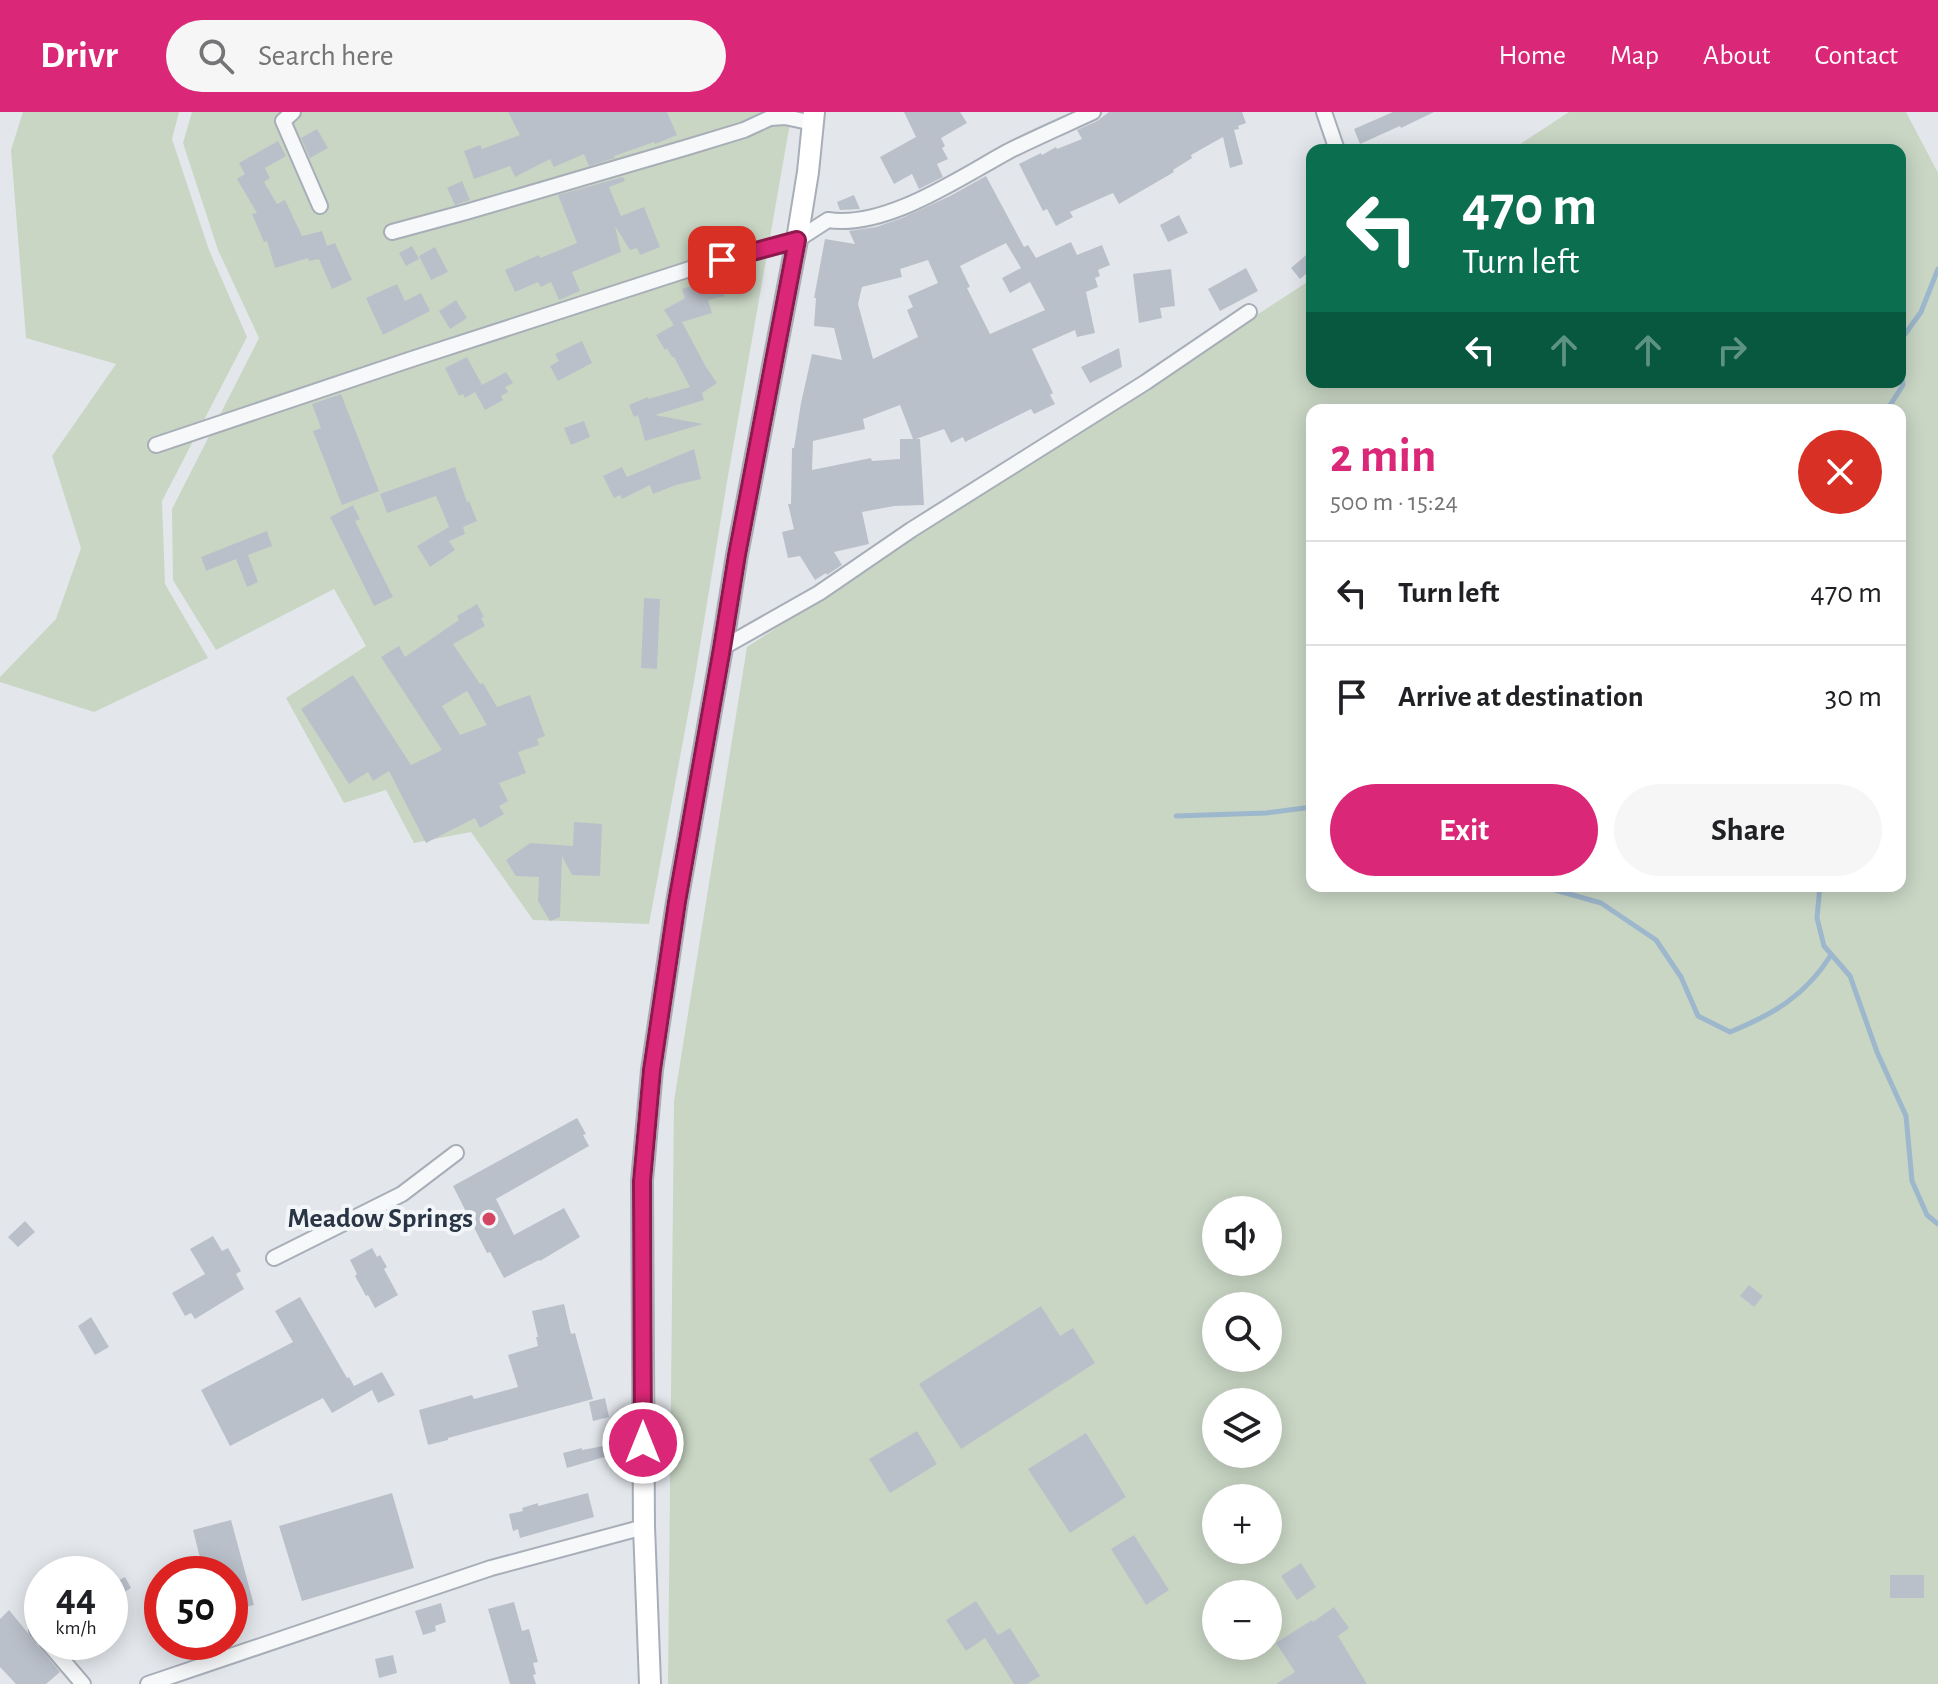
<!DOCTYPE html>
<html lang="en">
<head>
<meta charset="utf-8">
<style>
  body { margin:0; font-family:"Alegreya Sans",sans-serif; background:#f6f6f6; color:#202124; height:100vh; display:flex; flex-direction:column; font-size:30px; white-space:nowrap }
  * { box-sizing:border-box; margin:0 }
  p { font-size:26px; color:#757577 }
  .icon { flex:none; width:44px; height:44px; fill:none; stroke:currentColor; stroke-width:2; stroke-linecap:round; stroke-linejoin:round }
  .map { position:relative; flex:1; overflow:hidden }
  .details { position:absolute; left:1306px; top:292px; width:600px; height:488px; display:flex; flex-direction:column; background:#fff; border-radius:16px; box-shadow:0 4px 20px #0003 }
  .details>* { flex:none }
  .top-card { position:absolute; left:1306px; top:32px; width:600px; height:244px; border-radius:16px; box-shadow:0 4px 20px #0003; background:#0b6e4f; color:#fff; overflow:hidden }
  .controls { position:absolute; left:1202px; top:1084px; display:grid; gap:16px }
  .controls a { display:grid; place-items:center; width:80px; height:80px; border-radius:50%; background:#fff; box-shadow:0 4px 20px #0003; font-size:40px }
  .speed { position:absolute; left:24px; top:1444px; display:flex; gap:16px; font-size:40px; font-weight:700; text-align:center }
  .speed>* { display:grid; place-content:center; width:104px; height:104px; border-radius:50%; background:#fff; box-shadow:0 4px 20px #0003; line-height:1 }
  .speed small { font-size:20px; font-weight:400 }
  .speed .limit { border:12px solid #d22; background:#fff; color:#111 }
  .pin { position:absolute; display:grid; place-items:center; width:68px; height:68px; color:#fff; margin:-34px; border-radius:16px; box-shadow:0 4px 12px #0006 }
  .me { position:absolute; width:88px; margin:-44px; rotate:0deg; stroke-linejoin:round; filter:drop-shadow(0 0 6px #0008) }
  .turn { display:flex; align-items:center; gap:28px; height:168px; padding:0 24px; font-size:36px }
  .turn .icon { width:104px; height:104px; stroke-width:2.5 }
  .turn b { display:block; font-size:56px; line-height:68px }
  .lanes { display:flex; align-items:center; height:76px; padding:0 24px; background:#0003; justify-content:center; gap:40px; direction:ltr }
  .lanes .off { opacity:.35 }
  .round { display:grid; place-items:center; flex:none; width:84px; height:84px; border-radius:42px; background:#f6f6f6 }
  .overview { display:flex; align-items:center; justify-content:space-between; height:136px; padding:0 24px }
  h1 { font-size:48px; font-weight:700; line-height:60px; color:#db2777 }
  .button { display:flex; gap:16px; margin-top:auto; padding:16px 24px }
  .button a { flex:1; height:92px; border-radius:48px; background:#db2777; color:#fff; font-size:32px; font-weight:700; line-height:92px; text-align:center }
  .button a+a { background:#f6f6f6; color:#202124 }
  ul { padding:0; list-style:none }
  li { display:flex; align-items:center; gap:24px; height:104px; padding:0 24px; border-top:2px solid #e0e0e0 }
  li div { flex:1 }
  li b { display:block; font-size:30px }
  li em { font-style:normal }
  header { display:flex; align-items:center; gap:48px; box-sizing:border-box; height:112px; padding:0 40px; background:#db2777; color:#fff }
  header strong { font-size:38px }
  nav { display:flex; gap:44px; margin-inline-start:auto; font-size:28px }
  .search { width:560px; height:72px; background:#f6f6f6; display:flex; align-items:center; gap:20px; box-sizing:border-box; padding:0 28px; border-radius:44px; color:#757577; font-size:30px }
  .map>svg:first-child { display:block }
  .green { fill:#c9d6c4; fill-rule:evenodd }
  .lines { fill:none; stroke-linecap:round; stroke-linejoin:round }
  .stream { stroke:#9db7cc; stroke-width:5 }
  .building { fill:#bac0ca; fill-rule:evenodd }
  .minor-casing { stroke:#a8aeb7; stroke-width:18 }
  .secondary-casing { stroke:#a8aeb7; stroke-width:24 }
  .minor { stroke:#f6f8fa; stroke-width:14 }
  .secondary { stroke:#fff; stroke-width:20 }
  .route-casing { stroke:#8e194d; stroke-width:20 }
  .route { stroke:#db2777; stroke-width:14 }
  .poi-dot { fill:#d34562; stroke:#f3f6f9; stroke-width:3 }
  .labels { text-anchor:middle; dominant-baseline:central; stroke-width:8; stroke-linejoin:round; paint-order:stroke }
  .poi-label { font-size:28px; font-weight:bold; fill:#2a3545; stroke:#f3f6f9; text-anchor:end }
</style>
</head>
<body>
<header>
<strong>Drivr</strong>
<div class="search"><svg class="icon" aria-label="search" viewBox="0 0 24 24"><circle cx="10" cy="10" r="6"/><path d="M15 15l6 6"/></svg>Search here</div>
<nav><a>Home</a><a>Map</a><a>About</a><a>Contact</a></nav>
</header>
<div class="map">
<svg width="1938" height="1572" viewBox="0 0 1938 1572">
  <rect width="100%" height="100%" fill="#e3e7ec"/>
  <path class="green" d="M 23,0 L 179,0 L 172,27 L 209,138 L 247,225 L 162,389 L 165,472 L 208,546 L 94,600 L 0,570 L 0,565 L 56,507 L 81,436 L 52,344 L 116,252 L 26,226 L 11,38 Z
    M 192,0 L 792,0 L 728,364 L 694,570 L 649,812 L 533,808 L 471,720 L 414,731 L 386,678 L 344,691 L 286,586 L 366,534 L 334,477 L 216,538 L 173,468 L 172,397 L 259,226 L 218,138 L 183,31 Z
    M 1569,0 L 1906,0 L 1938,61 L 1938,1572 L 668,1572 L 674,989 L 747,535 L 1312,167 L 1312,270 L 1900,270 L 1900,38 L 1511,38 ZM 1312,298 L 1900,298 L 1900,774 L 1312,774 ZM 1216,1098 L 1268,1098 L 1268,1150 L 1216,1150 ZM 1216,1194 L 1268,1194 L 1268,1246 L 1216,1246 ZM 1216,1290 L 1268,1290 L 1268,1342 L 1216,1342 ZM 1216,1386 L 1268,1386 L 1268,1438 L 1216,1438 ZM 1216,1482 L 1268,1482 L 1268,1534 L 1216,1534 Z"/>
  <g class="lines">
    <path class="stream" d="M 1900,229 L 1921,200 L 1938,157
      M 1887,298 L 1903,273 L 1900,249
      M 1176,704 L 1266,701 L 1312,695
      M 1541,774 L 1601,791 L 1656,828 L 1681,865 L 1698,904 L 1730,920 C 1774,902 1806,883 1831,843
      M 1820,774 L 1817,806 L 1824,834 L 1850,864 L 1877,940 L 1906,1004 L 1912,1069 L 1927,1103 L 1938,1112"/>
  </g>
  <path class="building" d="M 508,0 L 667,0 L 677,23 L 655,32 L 654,30 L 614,44 L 615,46 L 589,54 L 584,42 L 554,55 L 550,47 L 515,65 L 510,54 L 474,67 L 464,39 L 480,33 L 482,37 L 520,23 Z
    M 904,0 L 960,0 L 967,11 L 941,26 L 945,34 L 942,36 L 948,47 L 937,52 L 943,65 L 919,77 L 912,62 L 894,72 L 880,45 L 916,25 Z
    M 1109,0 L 1242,0 L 1246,11 L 1238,14 L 1239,17 L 1234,18 L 1243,52 L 1230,56 L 1223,25 L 1191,43 L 1192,46 L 1173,58 L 1174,60 L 1119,92 L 1113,81 L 1070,100 L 1073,105 L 1056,114 L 1047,97 L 1043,99 L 1019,52 L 1041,41 L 1042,43 L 1056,35 L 1057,37 L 1082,27 L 1077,18 L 1097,9 Z
    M 1393,0 L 1434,0 L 1401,16 L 1400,14 L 1360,32 L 1354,17 Z
    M 317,17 L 328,36 L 310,46 L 301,26 Z
    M 278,29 L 286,44 L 265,56 L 270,66 L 264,70 L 277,92 L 285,88 L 302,124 L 322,119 L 327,134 L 335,131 L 352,168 L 332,177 L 319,147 L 309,149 L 308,146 L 275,156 L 267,129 L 264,130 L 252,102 L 257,101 L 237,67 L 245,62 L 239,51 Z
    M 986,64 L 1024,135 L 1028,133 L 1036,146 L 1071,130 L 1077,143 L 1102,133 L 1110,153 L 1098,158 L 1100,164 L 1095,166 L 1098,175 L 1086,180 L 1095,221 L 1077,225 L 1075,218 L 1032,237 L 1053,281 L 1050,283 L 1055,292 L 1034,302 L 1031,297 L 965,330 L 963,325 L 951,331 L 944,317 L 916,327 L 920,327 L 924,393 L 894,394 L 862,400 L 869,432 L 834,440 L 842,453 L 827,463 L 826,461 L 815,468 L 800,444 L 788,446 L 782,420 L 794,417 L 788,392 L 791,392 L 792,336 L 794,336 L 801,291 L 812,242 L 842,248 L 834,216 L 814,214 L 816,186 L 814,186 L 825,127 L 855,132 L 849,119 L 876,115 L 902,106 L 950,84 ZM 1006,131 L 1021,156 L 1002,166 L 1010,181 L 1030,170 L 1045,198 L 990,222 L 967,176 L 970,175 L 960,154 ZM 928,148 L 938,171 L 908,184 L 913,195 L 907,198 L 918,225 L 873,247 L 858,192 L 862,175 L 902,165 L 900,157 ZM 900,293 L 913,327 L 900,327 L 900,347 L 872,349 L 871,346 L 812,358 L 813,329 L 865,317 L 863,307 Z
    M 623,65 L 625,69 L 609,75 L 621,104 L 644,95 L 660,135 L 640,143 L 637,136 L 630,138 L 615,114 L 621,140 L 572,160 L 580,179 L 559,188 L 551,170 L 541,175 L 538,170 L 515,180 L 505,158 L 539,143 L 540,146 L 577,131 L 558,83 Z
    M 462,69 L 470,88 L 455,93 L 447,76 Z
    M 854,83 L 860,97 L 840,98 L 837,90 Z
    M 1179,103 L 1188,121 L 1168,130 L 1160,113 Z
    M 412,134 L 419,147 L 406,154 L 399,141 Z
    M 435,135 L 448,160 L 431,168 L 419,144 Z
    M 1312,138 L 1312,157 L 1300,167 L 1291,156 Z
    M 1246,156 L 1258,179 L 1220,199 L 1208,177 Z
    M 1171,157 L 1175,194 L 1160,196 L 1162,206 L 1139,211 L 1133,162 Z
    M 719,166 L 724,184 L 708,188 L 712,201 L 682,210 L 706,255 L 717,271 L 702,281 L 704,288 L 655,303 L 703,312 L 645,329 L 638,303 L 634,305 L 629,293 L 648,285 L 648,287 L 690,275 L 674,245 L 672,245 L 667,236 L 665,238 L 656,223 L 674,213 L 664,198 L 685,186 L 682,177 Z
    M 397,172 L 405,189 L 421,181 L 430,199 L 383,223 L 366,186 Z
    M 456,188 L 467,206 L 450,217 L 439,199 Z
    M 582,229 L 592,251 L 558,269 L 550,254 L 559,249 L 555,242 Z
    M 1119,236 L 1122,255 L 1090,271 L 1081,255 Z
    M 467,245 L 482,273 L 506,260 L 513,271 L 505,275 L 508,280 L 501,284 L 503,288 L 485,298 L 475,280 L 465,286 L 463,282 L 459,284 L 445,256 Z
    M 341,282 L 379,379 L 342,393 L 313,319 L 321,316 L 312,292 Z
    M 584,309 L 590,325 L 571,333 L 564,316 Z
    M 694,337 L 701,367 L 676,373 L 653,382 L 650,373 L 622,387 L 620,383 L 614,386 L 603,364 L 622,355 L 627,365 Z
    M 455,355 L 467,390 L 469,389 L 477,409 L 463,415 L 465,422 L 449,429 L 455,438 L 430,455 L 417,434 L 449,415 L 436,384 L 387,401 L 380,382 Z
    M 353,393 L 360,407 L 355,409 L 393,485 L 374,494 L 330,405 Z
    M 267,419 L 272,434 L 248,443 L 258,470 L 247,475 L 236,447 L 206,459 L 201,445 Z
    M 644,486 L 660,487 L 657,557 L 641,556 Z
    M 477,492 L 484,505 L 481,506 L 485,514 L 453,532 L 480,572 L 483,571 L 497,595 L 530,583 L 545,624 L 537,627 L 539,633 L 518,640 L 526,661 L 499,671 L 508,689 L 499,694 L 504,702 L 480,716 L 475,706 L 426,731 L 389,659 L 373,669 L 368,660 L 349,672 L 301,597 L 353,563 L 411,653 L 442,638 L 381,545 L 399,534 L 405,545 L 459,508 L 457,504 ZM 467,579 L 487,613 L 460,623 L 442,594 Z
    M 574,710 L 602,712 L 600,764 L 572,763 L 562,744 L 560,805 L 550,809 L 538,789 L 539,765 L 516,764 L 506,748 L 530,731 L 573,734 Z
    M 577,1006 L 586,1022 L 583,1023 L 589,1034 L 496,1087 L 514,1123 L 564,1096 L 580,1125 L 540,1149 L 539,1148 L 504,1166 L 490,1140 L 487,1141 L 453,1074 Z
    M 25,1109 L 35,1120 L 18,1135 L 8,1125 Z
    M 213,1124 L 222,1139 L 228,1136 L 241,1159 L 236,1162 L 244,1177 L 195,1207 L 191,1201 L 185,1204 L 172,1181 L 205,1162 L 190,1137 Z
    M 372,1136 L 377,1145 L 380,1143 L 387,1155 L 384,1157 L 398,1183 L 375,1196 L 368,1183 L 366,1184 L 355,1164 L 357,1162 L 350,1148 Z
    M 1749,1173 L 1763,1184 L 1754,1195 L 1740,1184 Z
    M 300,1185 L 347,1266 L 349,1265 L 354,1274 L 382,1260 L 395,1283 L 378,1291 L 372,1278 L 332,1301 L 323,1286 L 230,1334 L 201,1278 L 293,1230 L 275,1199 Z
    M 564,1192 L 571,1222 L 575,1221 L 593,1287 L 448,1326 L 448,1328 L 428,1333 L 419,1298 L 472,1283 L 474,1287 L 518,1275 L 508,1243 L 538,1234 L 536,1225 L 538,1225 L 532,1199 Z
    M 1041,1194 L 1060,1224 L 1073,1216 L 1095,1251 L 961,1337 L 919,1272 Z
    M 91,1205 L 109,1235 L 95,1243 L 78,1214 Z
    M 605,1286 L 609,1305 L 593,1309 L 589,1290 Z
    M 917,1319 L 937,1352 L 890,1381 L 869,1347 Z
    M 1086,1321 L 1126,1385 L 1070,1421 L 1028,1357 Z
    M 609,1333 L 611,1343 L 567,1356 L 563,1341 L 582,1336 L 582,1338 Z
    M 392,1381 L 414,1456 L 302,1489 L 279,1414 Z
    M 588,1381 L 594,1405 L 520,1426 L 518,1417 L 513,1419 L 509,1402 L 523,1399 L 522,1396 L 538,1391 L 538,1394 Z
    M 231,1408 L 254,1493 L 230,1499 L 230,1462 L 204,1462 L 193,1418 Z
    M 1134,1423 L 1169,1478 L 1146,1493 L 1111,1437 Z
    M 1301,1451 L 1316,1475 L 1297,1488 L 1281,1464 Z
    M 1890,1463 L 1924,1463 L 1924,1486 L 1890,1486 Z
    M 125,1465 L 131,1476 L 110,1489 L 110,1473 Z
    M 976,1489 L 998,1523 L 1010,1516 L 1040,1564 L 1027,1572 L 1014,1572 L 985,1526 L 966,1539 L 946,1508 Z
    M 514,1490 L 522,1519 L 529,1517 L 538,1550 L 533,1551 L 536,1562 L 533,1563 L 536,1572 L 510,1572 L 488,1497 Z
    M 441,1491 L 446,1510 L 435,1514 L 436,1519 L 423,1523 L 415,1499 Z
    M 1334,1495 L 1349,1516 L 1338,1524 L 1367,1572 L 1276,1572 L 1295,1560 L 1276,1531 L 1312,1508 L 1313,1510 Z
    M 9,1498 L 60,1560 L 46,1572 L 16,1572 L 0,1555 L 0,1507 Z
    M 393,1543 L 397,1561 L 379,1566 L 375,1547 Z"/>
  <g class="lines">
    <defs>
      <path id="minor" d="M 293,0 L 283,9 L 320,94
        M 1324,0 L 1337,38
        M 392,120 L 466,100 L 688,35 L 744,18 L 770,6 L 785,5 L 813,11
        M 156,333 L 412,247 L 696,155 L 797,128 L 828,108 C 886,117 959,66 1009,39 C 1037,25 1065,13 1093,0
        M 722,536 L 819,481 L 911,418 L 1146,270 L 1249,200
        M 274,1146 L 402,1082 L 456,1041
        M 37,1518 L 42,1524
        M 47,1530 L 83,1572
        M 148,1572 L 491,1456 L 644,1415"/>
      <path id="secondary" d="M 650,1572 L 644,1415 L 642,1069 L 652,958 L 677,790 L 722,536 L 737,443 L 797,128 L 808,60 L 814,0"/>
    </defs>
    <use href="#minor" class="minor-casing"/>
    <use href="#secondary" class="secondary-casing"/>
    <use href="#minor" class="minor"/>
    <use href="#secondary" class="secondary"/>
  </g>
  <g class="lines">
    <defs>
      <path id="route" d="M 643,1331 L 642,1069 L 652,958 L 677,790 L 722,536 L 737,443 L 797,128 L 722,148"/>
    </defs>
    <use href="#route" class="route-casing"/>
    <use href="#route" class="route"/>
  </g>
  <circle class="poi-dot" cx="489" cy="1107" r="8"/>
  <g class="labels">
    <g class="poi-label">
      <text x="473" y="1107">Meadow Springs</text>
    </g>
  </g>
</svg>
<div class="controls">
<a><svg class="icon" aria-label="sound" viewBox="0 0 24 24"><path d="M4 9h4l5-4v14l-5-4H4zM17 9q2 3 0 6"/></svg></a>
<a><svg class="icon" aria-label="search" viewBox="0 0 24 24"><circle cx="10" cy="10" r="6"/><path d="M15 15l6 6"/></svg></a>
<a><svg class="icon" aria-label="layers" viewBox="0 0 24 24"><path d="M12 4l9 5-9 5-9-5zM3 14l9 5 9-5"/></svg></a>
<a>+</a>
<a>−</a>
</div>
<div class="speed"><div>44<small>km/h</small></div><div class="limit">50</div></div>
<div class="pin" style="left:722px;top:148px;background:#d93025"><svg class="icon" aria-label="arrive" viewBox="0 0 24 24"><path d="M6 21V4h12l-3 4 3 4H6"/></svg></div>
<svg class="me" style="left:643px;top:1331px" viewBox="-20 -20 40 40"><circle r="17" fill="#db2777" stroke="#fff" stroke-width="3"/><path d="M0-11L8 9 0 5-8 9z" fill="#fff"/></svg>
<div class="top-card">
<div class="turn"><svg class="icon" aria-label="left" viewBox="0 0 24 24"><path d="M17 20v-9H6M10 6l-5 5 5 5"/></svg><div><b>470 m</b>Turn left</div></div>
<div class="lanes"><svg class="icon" aria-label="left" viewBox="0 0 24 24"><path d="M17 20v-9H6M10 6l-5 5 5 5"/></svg><svg class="icon off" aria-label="ahead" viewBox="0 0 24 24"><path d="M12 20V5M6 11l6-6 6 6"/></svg><svg class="icon off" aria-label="ahead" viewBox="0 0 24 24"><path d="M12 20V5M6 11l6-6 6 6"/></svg><svg class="icon off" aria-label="right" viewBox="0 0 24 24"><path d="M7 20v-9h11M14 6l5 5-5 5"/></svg></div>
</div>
<section class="details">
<div class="overview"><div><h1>2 min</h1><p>500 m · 15:24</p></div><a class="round" style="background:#d93025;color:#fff"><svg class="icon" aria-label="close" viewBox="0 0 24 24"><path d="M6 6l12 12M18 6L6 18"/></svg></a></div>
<ul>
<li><svg class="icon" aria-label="left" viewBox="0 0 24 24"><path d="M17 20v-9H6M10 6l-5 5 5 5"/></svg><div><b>Turn left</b></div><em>470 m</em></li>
<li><svg class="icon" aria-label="arrive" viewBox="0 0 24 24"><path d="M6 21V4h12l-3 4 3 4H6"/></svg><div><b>Arrive at destination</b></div><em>30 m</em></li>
</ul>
<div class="button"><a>Exit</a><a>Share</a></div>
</section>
</div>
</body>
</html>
